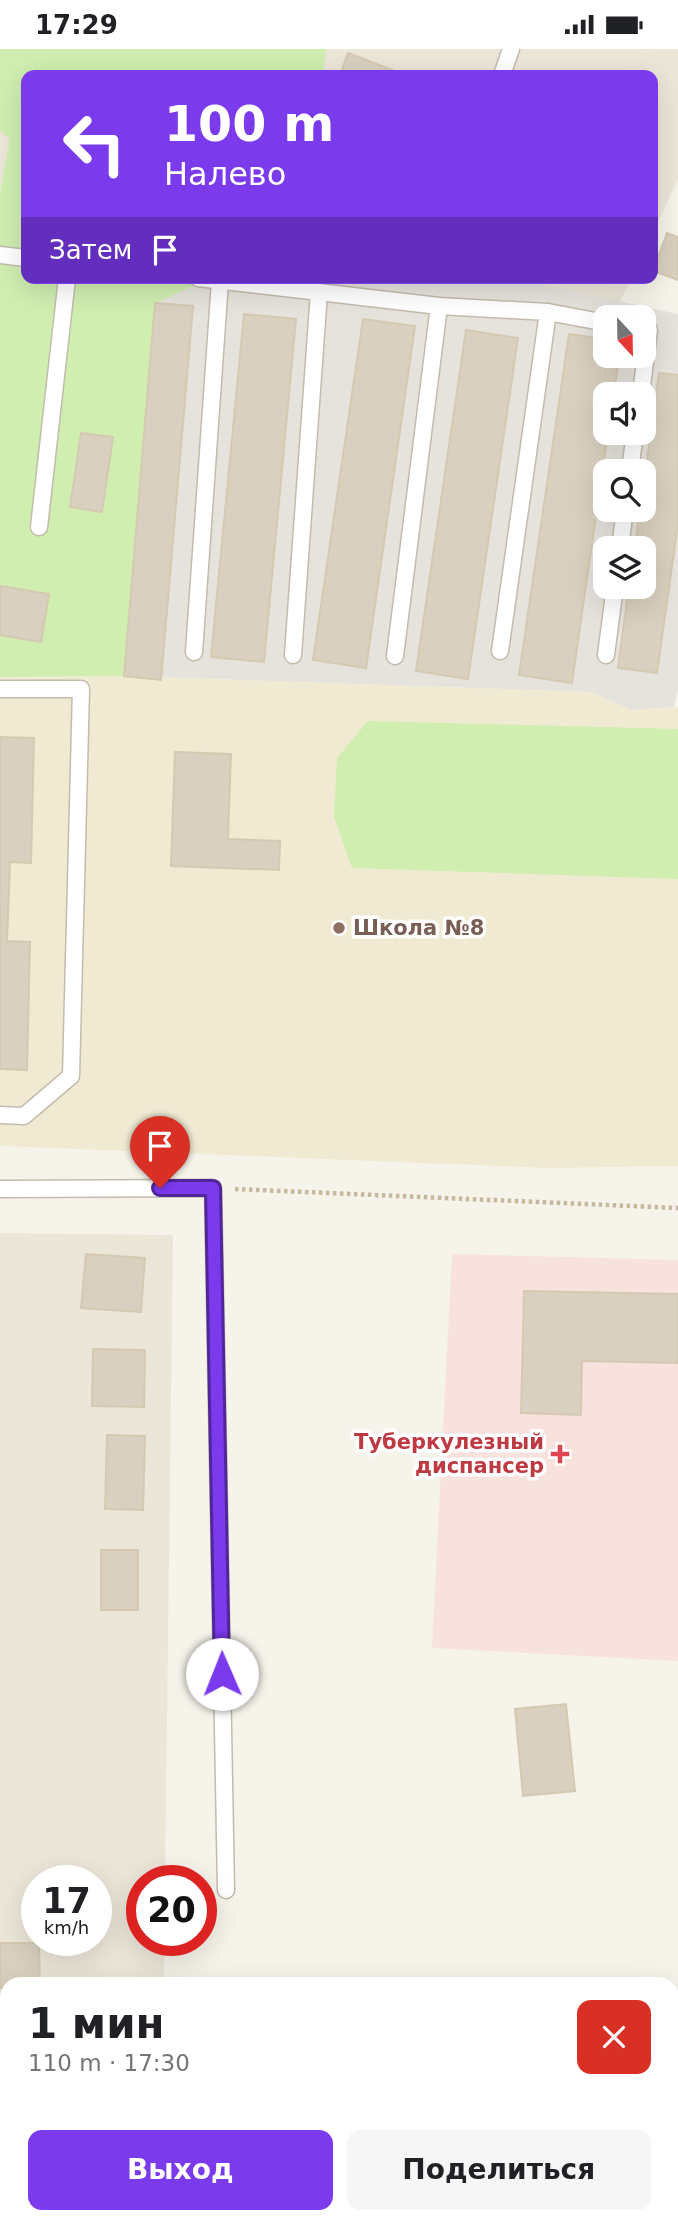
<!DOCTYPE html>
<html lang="ru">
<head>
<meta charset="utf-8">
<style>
  body { margin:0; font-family:"DejaVu Sans",sans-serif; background:#f6f6f6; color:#202124; height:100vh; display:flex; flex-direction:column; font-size:26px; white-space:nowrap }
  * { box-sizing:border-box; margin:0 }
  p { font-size:23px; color:#757577 }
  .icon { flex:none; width:38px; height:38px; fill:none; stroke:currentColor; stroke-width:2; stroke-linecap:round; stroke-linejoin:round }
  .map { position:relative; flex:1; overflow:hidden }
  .drawer { position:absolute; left:0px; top:1928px; width:679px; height:247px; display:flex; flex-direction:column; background:#fff; border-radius:21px 21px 0 0; box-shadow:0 7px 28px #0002 }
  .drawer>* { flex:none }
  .hud { position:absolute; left:21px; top:21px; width:637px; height:214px; border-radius:14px; box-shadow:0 7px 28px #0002; background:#7c3aed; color:#fff; overflow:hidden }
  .needle { width:46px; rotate:158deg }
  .controls { position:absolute; left:593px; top:256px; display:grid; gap:14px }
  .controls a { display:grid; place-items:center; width:63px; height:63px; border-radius:14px; background:#fff; box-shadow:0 7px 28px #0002; font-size:35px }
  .speed { position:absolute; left:21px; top:1816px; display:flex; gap:14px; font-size:35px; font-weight:700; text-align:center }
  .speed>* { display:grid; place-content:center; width:91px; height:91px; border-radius:50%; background:#fff; box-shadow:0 7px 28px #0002; line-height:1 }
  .speed small { font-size:18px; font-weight:400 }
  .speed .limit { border:10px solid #d22; background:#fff; color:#111 }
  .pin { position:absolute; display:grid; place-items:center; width:60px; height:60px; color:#fff; margin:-72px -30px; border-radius:50% 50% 50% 0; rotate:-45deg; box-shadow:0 0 7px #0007 }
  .pin .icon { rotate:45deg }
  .me { position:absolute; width:77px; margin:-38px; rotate:359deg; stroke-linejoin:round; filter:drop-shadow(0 0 5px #0008) }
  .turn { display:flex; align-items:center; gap:24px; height:147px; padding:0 28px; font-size:32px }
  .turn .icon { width:91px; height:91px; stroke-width:2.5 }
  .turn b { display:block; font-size:49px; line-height:60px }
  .then { display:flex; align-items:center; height:66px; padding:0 28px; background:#0003; gap:14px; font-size:26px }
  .round { display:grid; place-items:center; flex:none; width:74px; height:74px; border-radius:14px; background:#f6f6f6 }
  .summary { display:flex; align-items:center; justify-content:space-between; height:119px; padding:0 28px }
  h1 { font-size:42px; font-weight:700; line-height:52px }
  .action { display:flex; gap:14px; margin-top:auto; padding:14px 28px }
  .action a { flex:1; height:80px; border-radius:14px; background:#7c3aed; color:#fff; font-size:28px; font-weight:700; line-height:80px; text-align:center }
  .action a+a { background:#f6f6f6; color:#202124 }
  .status { display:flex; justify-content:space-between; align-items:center; height:49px; padding:0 35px; background:#fff; direction:ltr }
  .status svg { height:19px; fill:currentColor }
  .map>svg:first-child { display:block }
  .residential { fill:#ebe6d8; fill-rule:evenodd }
  .industrial { fill:#e6e2dc; fill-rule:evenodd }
  .education { fill:#f1ead3 }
  .medical { fill:#f8e2dd }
  .green { fill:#cfeeb0 }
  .building { fill:#d9d0bf; stroke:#d5c9b1; stroke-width:2 }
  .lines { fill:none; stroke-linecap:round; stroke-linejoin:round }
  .lane-casing { stroke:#c3bcac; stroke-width:19 }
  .path { stroke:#c6b99b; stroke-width:4.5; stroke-dasharray:3.5 3.5; stroke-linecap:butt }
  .lane { stroke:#fff; stroke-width:16 }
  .route-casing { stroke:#51269a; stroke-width:18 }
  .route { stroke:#7c3aed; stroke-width:12 }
  .education-dot { fill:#8d6e63; stroke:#fff; stroke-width:2.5 }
  .health-dot { fill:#e0444e; stroke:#fff; stroke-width:2.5 }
  .labels { text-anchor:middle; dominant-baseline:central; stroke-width:7; stroke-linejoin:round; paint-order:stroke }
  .education-label { font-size:21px; font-weight:bold; fill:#785e54; stroke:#fff; text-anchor:start }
  .health-label { font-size:21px; font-weight:bold; fill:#be3a42; stroke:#fff; text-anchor:end }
</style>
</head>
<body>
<div class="status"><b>17:29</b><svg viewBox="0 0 49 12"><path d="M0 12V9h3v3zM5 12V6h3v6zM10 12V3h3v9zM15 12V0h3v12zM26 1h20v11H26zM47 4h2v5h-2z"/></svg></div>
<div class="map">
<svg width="678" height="2174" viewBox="0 0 678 2174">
  <rect width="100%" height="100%" fill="#f6f3ea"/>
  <path class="residential" d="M 326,0 L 678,0 L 678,130 L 653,184 L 653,26 L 323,26 Z
    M 0,82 L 11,89 L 0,143 Z
    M 511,229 L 631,229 L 620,253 Z
    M 0,1184 L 173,1186 L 165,1832 L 142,1832 L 142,1892 L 164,1892 L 164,1935 L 7,1936 L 7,2168 L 120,2168 L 117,2174 L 0,2174 ZM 37,1832 L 96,1832 L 96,1892 L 37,1892 Z"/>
  <path class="industrial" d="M 212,229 L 511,229 L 678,265 L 678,639 L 674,658 L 631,661 L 591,643 L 124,627 L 155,254 ZM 606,268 L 644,268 L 644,306 L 606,306 ZM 606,345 L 644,345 L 644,383 L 606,383 ZM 606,422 L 644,422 L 644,460 L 606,460 ZM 606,499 L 644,499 L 644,537 L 606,537 Z"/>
  <path class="education" d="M 124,627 L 591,643 L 631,661 L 678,658 L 678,1117 L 548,1119 L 0,1097 L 0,628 Z
    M 316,2168 L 392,2168 L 413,2174 L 314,2174 Z"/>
  <path class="medical" d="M 452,1205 L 678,1211 L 678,1612 L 432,1599 Z"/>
  <path class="green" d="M 0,0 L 326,0 L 323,26 L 26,26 L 26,229 L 212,229 L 155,254 L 124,627 L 0,628 L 0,143 L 10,90 L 0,82 Z
    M 368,672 L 678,680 L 678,830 L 352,819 L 334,768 L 337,709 Z"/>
  <path class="building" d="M 348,4 L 405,26 L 340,26 Z
    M 667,184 L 678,188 L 678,231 L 653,222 Z
    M 155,254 L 193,257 L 161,631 L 124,627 Z
    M 244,265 L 296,270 L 264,613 L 211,608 Z
    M 363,270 L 415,277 L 366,619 L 313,611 Z
    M 466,281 L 518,289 L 468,630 L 416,622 Z
    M 569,285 L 606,290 L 606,306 L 619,306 L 614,345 L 606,345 L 606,383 L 608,383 L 572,634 L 519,626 Z
    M 659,324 L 678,326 L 678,474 L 657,624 L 618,619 L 629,537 L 644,537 L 644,499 L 635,499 L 640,460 L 644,460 L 644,432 Z
    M 81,384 L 113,388 L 102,463 L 70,458 Z
    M 0,537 L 49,545 L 41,593 L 0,586 Z
    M 0,688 L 34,689 L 31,814 L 10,813 L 7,892 L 30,893 L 27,1021 L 0,1020 Z
    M 175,703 L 231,705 L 228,790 L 280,792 L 279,821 L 171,817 Z
    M 86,1205 L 145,1209 L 141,1263 L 81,1259 Z
    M 524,1242 L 678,1245 L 678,1314 L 582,1312 L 581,1366 L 521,1364 Z
    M 93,1300 L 145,1301 L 144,1358 L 92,1357 Z
    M 107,1386 L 145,1387 L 143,1461 L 105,1460 Z
    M 101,1501 L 138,1501 L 138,1561 L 101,1561 Z
    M 566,1655 L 575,1742 L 523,1747 L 515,1660 Z
    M 0,1894 L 39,1894 L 40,1936 L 7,1936 L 7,1939 L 0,1939 Z
    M 103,1933 L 146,1933 L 146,1936 L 103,1936 Z
    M 672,2046 L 678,2047 L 678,2080 L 672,2079 Z"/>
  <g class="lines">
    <defs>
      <path id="lane" d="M 502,26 L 511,0
        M 0,206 L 26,209
        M 198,229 L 439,257 L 548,263 L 606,274
        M 641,345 L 649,281 L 644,280
        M 630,422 L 635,383
        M 39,478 L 67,229
        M 620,499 L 625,460
        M 500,602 L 548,263
        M 194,603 L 220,232
        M 293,606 L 319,243
        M 606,606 L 615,537
        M 395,607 L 439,257
        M 0,640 L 81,640 L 71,1027 L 24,1067 L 0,1066
        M 0,1140 L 213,1139 L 226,1841
        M 672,2100 L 678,2101
        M 266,2174 L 268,2168"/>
    </defs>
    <use href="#lane" class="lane-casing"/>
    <path class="path" d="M 235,1140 L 678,1159"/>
    <use href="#lane" class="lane"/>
  </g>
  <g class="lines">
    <defs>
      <path id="route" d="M 160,1139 L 213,1139 L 222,1625"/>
    </defs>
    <use href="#route" class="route-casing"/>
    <use href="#route" class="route"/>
  </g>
  <circle class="education-dot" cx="339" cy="879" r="7"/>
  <path class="health-dot" d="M556.5 1394.5h7v7h7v7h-7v7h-7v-7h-7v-7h7z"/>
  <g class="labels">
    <g class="education-label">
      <text x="353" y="879">Школа №8</text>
    </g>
    <g class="health-label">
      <text x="544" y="1393">Туберкулезный<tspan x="544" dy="24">диспансер</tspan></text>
    </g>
  </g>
</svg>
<div class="controls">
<a><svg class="needle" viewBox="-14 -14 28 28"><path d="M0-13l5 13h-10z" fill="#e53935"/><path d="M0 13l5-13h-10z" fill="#757577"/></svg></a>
<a><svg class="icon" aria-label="sound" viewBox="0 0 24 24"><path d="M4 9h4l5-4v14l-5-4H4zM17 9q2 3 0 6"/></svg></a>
<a><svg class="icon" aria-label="search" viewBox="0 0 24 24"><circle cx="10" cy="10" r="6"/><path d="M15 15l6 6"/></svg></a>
<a><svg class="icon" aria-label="layers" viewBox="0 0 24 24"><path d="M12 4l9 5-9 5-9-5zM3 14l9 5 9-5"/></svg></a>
</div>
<div class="speed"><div>17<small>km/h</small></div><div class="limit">20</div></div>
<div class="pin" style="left:160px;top:1139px;background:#d93025"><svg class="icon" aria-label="arrive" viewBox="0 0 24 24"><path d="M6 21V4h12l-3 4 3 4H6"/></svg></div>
<svg class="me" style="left:222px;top:1625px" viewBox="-20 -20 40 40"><circle r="19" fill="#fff"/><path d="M0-13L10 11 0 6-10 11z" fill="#7c3aed"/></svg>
<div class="hud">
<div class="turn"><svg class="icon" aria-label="left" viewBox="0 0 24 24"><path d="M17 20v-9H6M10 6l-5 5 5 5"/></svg><div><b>100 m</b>Налево</div></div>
<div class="then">Затем<svg class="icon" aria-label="arrive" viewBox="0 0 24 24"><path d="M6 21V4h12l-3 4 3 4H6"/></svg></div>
</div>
<section class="drawer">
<div class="summary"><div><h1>1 мин</h1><p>110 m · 17:30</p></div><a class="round" style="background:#d93025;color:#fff"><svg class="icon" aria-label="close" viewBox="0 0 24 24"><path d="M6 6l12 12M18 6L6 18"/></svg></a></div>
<div class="action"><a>Выход</a><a>Поделиться</a></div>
</section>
</div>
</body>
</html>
